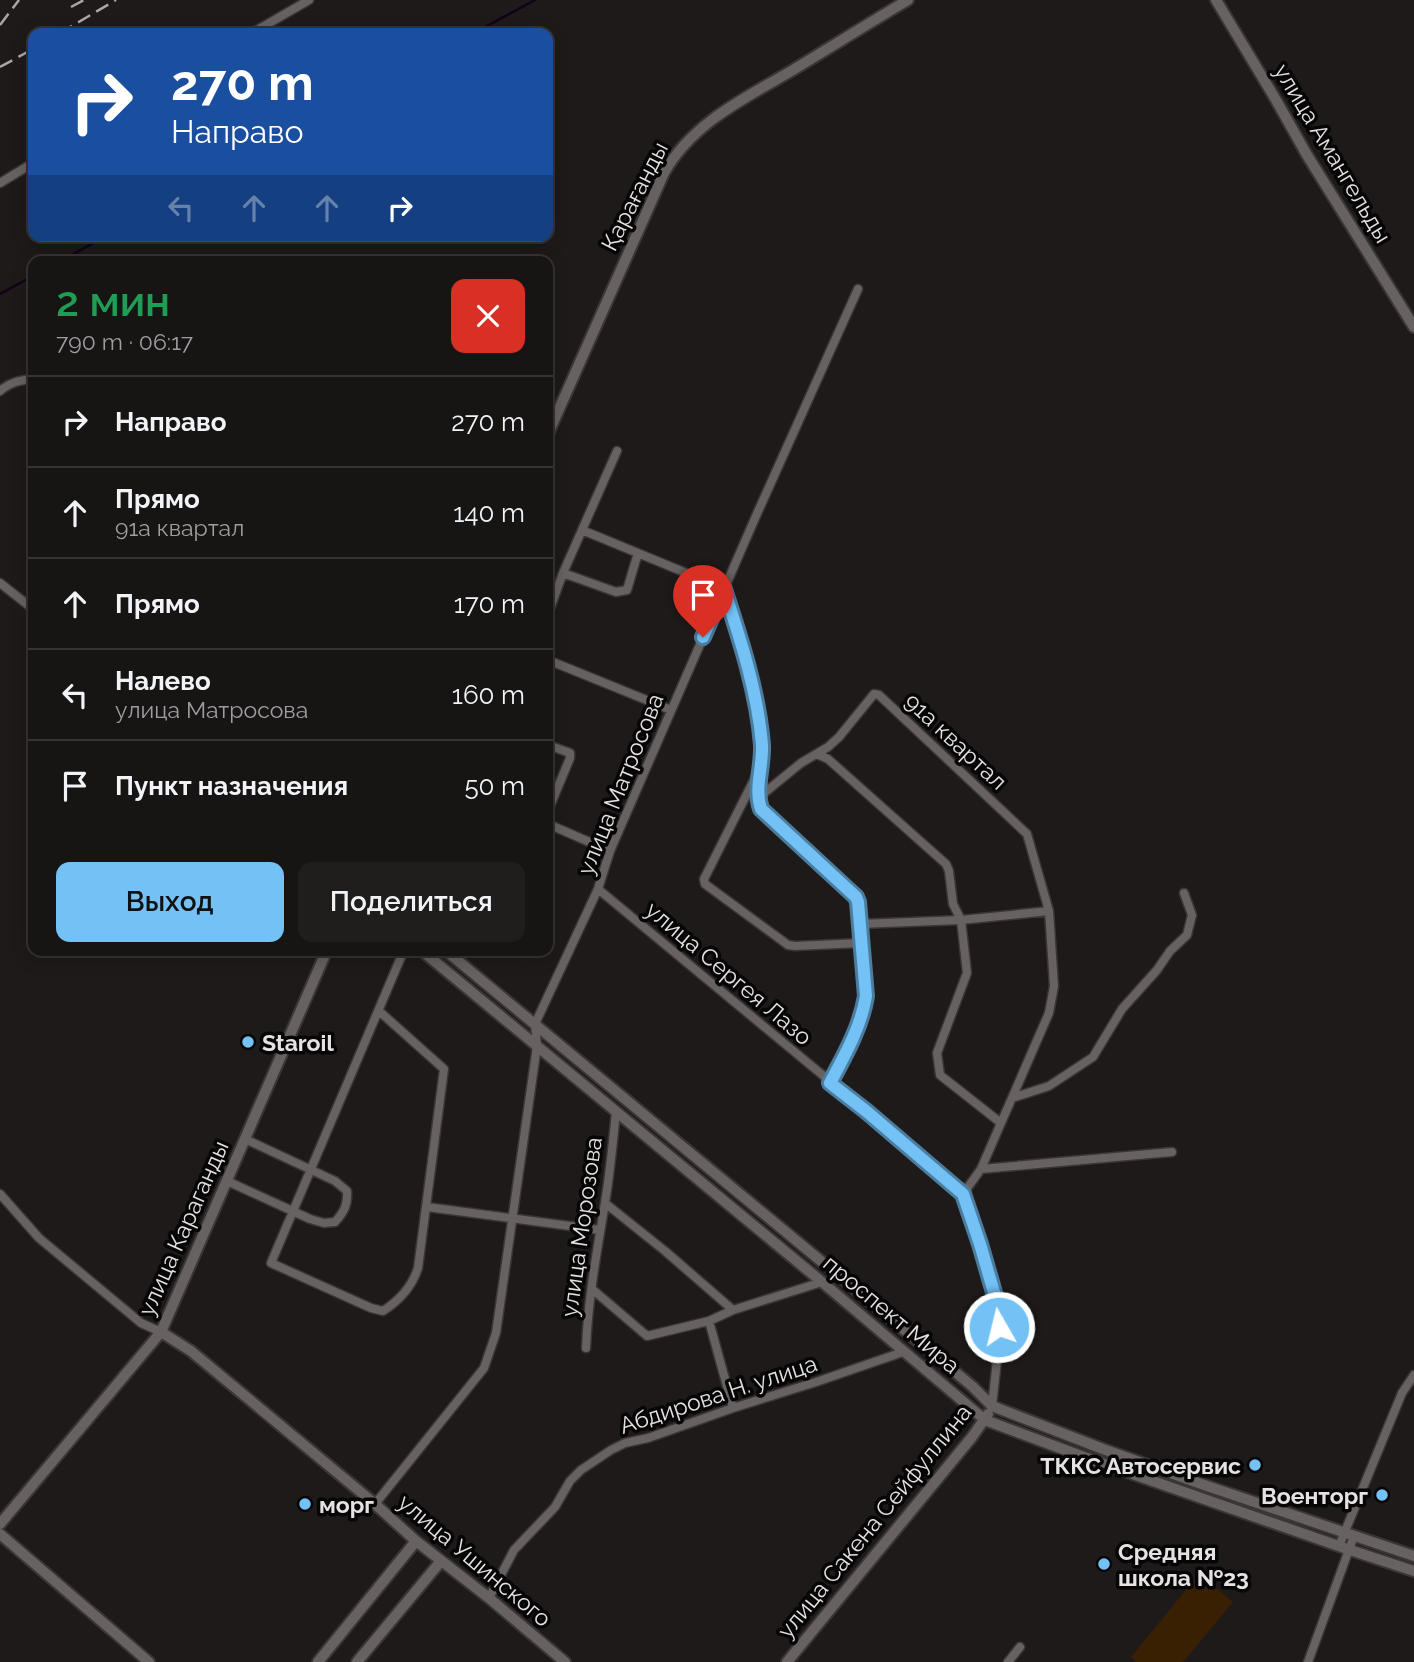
<!DOCTYPE html>
<html lang="ru">
<head>
<meta charset="utf-8">
<style>
  body { margin:0; font-family:Raleway,sans-serif; background:#201d1d; color:#f1f3f6; height:100vh; display:flex; flex-direction:column; font-size:26px; white-space:nowrap }
  * { box-sizing:border-box; margin:0 }
  p { font-size:23px; color:#9e9ea0 }
  .icon { flex:none; width:38px; height:38px; fill:none; stroke:currentColor; stroke-width:2; stroke-linecap:round; stroke-linejoin:round }
  .map { position:relative; flex:1; overflow:hidden }
  .sheet { position:absolute; left:28px; top:256px; width:525px; height:700px; display:flex; flex-direction:column; background:#171414; border-radius:14px; box-shadow:0 4px 18px #0003,0 0 0 2px #363334 }
  .sheet>* { flex:none }
  .banner { position:absolute; left:28px; top:28px; width:525px; height:214px; border-radius:14px; box-shadow:0 4px 18px #0003,0 0 0 2px #363334; background:#1a4fa0; color:#fff; overflow:hidden }
  .pin { position:absolute; display:grid; place-items:center; width:60px; height:60px; color:#fff; margin:-72px -30px; border-radius:50% 50% 50% 0; rotate:-45deg; box-shadow:0 0 7px #0007 }
  .pin .icon { rotate:45deg }
  .me { position:absolute; width:77px; margin:-38px; rotate:352deg; stroke-linejoin:round; filter:drop-shadow(0 0 5px #0008) }
  .turn { display:flex; align-items:center; gap:24px; height:147px; padding:0 28px; font-size:32px }
  .turn .icon { width:91px; height:91px; stroke-width:2.5 }
  .turn b { display:block; font-size:49px; line-height:60px }
  .lanes { display:flex; align-items:center; height:66px; padding:0 28px; background:#0003; justify-content:center; gap:35px; direction:ltr }
  .lanes .off { opacity:.35 }
  .round { display:grid; place-items:center; flex:none; width:74px; height:74px; border-radius:14px; background:#201d1d }
  .overview { display:flex; align-items:center; justify-content:space-between; height:119px; padding:0 28px }
  h1 { font-size:42px; font-weight:600; line-height:52px; color:#1e9e55 }
  .button { display:flex; gap:14px; margin-top:auto; padding:14px 28px }
  .button a { flex:1; height:80px; border-radius:14px; background:#73c1f5; color:#111; font-size:28px; font-weight:600; line-height:80px; text-align:center }
  .button a+a { background:#201d1d; color:#f1f3f6 }
  ul { padding:0; list-style:none }
  li { display:flex; align-items:center; gap:21px; height:91px; padding:0 28px; border-top:2px solid #363334 }
  li div { flex:1 }
  li b { display:block; font-size:26px }
  li em { font-style:normal }
  .map>svg:first-child { display:block }
  .green { fill:#392002 }
  .lines { fill:none; stroke-linecap:round; stroke-linejoin:round }
  .stream { stroke:#140019; stroke-width:2.5 }
  .street-casing { stroke:#3a3636; stroke-width:11 }
  .secondary-casing { stroke:#3a3636; stroke-width:14 }
  .street { stroke:#676161; stroke-width:8 }
  .secondary { stroke:#676161; stroke-width:10 }
  .rail { stroke:#aba7a8; stroke-width:2.5; stroke-dasharray:14 7; stroke-linecap:butt }
  .route-casing { stroke:#4b7d9f; stroke-width:18 }
  .route { stroke:#73c1f5; stroke-width:12 }
  .poi-dot { fill:#73c1f5; stroke:#070606; stroke-width:2.5 }
  .labels { text-anchor:middle; dominant-baseline:central; stroke-width:7; stroke-linejoin:round; paint-order:stroke }
  .street-label { font-size:23px; fill:#e6e2e3; stroke:#070606 }
  .poi-label { font-size:23px; font-weight:bold; fill:#e6e2e3; stroke:#070606; text-anchor:start }
</style>
</head>
<body>
<div class="map">
<svg width="1414" height="1662" viewBox="0 0 1414 1662">
  <rect width="100%" height="100%" fill="#1f1a1a"/>
  <path class="green" d="M 1199,1574 L 1233,1602 L 1183,1662 L 1137,1662 L 1131,1657 Z"/>
  <g class="lines">
    <path class="stream" d="M 474,33 L 535,0
      M 61,261 L 106,236
      M 0,294 L 33,276"/>
    <defs>
      <path id="street" d="M 252,33 L 309,0
        M 0,183 L 33,163
        M 0,391 C 10,382 21,380 33,379
        M 582,530 L 725,589 L 747,661 L 762,748 L 759,770 L 704,879 L 705,884 L 788,945 L 795,946 L 861,943
        M 563,573 L 616,592 L 627,590 L 638,553
        M 0,583 L 33,609
        M 548,614 L 563,573 L 617,451
        M 548,660 L 671,710
        M 548,745 L 570,753 L 570,758 L 548,811
        M 817,754 L 828,759 L 946,864 L 949,871 L 953,904 L 961,920 L 967,973 L 937,1053 L 940,1075 L 1001,1123 L 1012,1098 L 1049,1086 L 1093,1057 L 1122,1009 L 1157,970 L 1170,951 L 1187,935 L 1192,915 L 1184,893
        M 759,773 L 757,799 L 761,809 L 856,897 L 858,902 L 860,924
        M 757,799 L 801,763 L 828,747 L 839,737 L 874,694 L 879,695 L 1027,834 L 1049,911 L 1054,986 L 1049,1013 L 1012,1098
        M 548,824 L 610,851
        M 598,889 L 866,1111 L 963,1194 L 981,1169 L 1172,1152
        M 379,1011 L 444,1069 L 418,1268 C 412,1287 400,1300 383,1311 L 371,1308 L 271,1263 L 404,950
        M 830,1083 C 844,1056 863,1027 866,996 C 868,973 861,948 860,924 L 961,920 L 1049,911
        M 981,1169 L 1001,1123
        M 227,1181 L 310,1219 L 324,1223 L 335,1222 C 344,1212 348,1205 347,1191 L 335,1181 L 245,1139
        M 0,1194 L 39,1238 L 141,1323 L 161,1332
        M 963,1194 L 980,1244 L 999,1312 L 999,1342 L 992,1406
        M 605,1203 L 665,1251 L 733,1310
        M 427,1207 L 600,1230
        M 592,1289 L 647,1336 L 709,1321 L 733,1310 L 822,1282
        M 709,1321 L 733,1408
        M 586,1348 C 588,1299 597,1251 605,1203 C 610,1173 613,1142 616,1112
        M 375,1504 L 484,1368 L 496,1333 L 537,1046 L 535,1024 L 598,889 L 610,851 L 756,516 L 858,289
        M 1339,1546 L 1402,1393 L 1414,1375
        M 489,1598 L 514,1550 L 555,1507 L 570,1481 L 581,1470 L 611,1450 L 625,1443 L 648,1438 L 733,1408 L 816,1382 L 903,1352
        M 1008,1662 L 1020,1647
        M 1308,1662 L 1354,1536"/>
      <path id="secondary" d="M 1216,0 L 1276,100 L 1307,155 L 1414,327
        M 548,434 L 664,173 C 692,123 745,98 793,70 C 831,47 869,23 908,0
        M 421,950 L 822,1282 L 985,1420 L 1084,1457 L 1350,1550 L 1414,1571
        M 445,950 L 972,1386 L 992,1406 L 1103,1449 L 1207,1486 L 1414,1556
        M 161,1332 L 191,1351 L 375,1504 L 416,1541 L 489,1598 L 565,1662
        M 0,1524 L 161,1332 L 327,950
        M 0,1534 L 149,1662
        M 318,1662 L 416,1541
        M 357,1662 L 441,1561
        M 787,1662 L 972,1437 L 988,1414"/>
    </defs>
    <use href="#street" class="street-casing"/>
    <use href="#secondary" class="secondary-casing"/>
    <use href="#street" class="street"/>
    <use href="#secondary" class="secondary"/>
    <path class="rail" d="M 71,7 L 84,0
      M 0,25 L 19,0
      M 60,33 L 116,0
      M 0,67 L 33,49"/>
  </g>
  <g class="lines">
    <defs>
      <path id="route" d="M 703,637 L 724,589 C 740,638 758,693 762,745 C 763,767 754,788 761,809 L 856,897 L 858,902 L 866,996 C 861,1027 845,1055 830,1083 L 866,1111 L 963,1194 L 980,1244 L 995,1296 L 999,1312 L 999,1327"/>
    </defs>
    <use href="#route" class="route-casing"/>
    <use href="#route" class="route"/>
  </g>
  <g class="poi-dot">
    <circle cx="248" cy="1042" r="7"/>
    <circle cx="1255" cy="1465" r="7"/>
    <circle cx="1382" cy="1495" r="7"/>
    <circle cx="305" cy="1504" r="7"/>
    <circle cx="1104" cy="1564" r="7"/>
  </g>
  <g class="labels">
    <g class="street-label">
      <text transform="translate(1333 153) rotate(59)">улица Амангельды</text>
      <text transform="translate(634 196) rotate(-63)">Қарағанды</text>
      <text transform="translate(956 741) rotate(43)">91а квартал</text>
      <text transform="translate(620 784) rotate(-68)">улица Матросова</text>
      <text transform="translate(729 973) rotate(40)">улица Сергея Лазо</text>
      <text transform="translate(581 1227) rotate(-82)">улица Морозова</text>
      <text transform="translate(183 1228) rotate(-66)">улица Караганды</text>
      <text transform="translate(892 1314) rotate(40)">проспект Мира</text>
      <text transform="translate(718 1394) rotate(-18)">Абдирова Н. улица</text>
      <text transform="translate(874 1521) rotate(-51)">улица Сакена Сейфуллина</text>
      <text transform="translate(475 1560) rotate(40)">улица Ушинского</text>
    </g>
    <g class="poi-label">
      <text x="262" y="1042">Staroil</text>
      <text x="1241" y="1465" text-anchor="end">ТККС Автосервис</text>
      <text x="1368" y="1495" text-anchor="end">Военторг</text>
      <text x="319" y="1504">морг</text>
      <text x="1118" y="1551">Средняя<tspan x="1118" dy="26">школа №23</tspan></text>
    </g>
  </g>
</svg>
<div class="pin" style="left:703px;top:637px;background:#d93025"><svg class="icon" aria-label="arrive" viewBox="0 0 24 24"><path d="M6 21V4h12l-3 4 3 4H6"/></svg></div>
<svg class="me" style="left:999px;top:1327px" viewBox="-20 -20 40 40"><circle r="17" fill="#73c1f5" stroke="#fff" stroke-width="3"/><path d="M0-11L8 9 0 5-8 9z" fill="#fff"/></svg>
<div class="banner">
<div class="turn"><svg class="icon" aria-label="right" viewBox="0 0 24 24"><path d="M7 20v-9h11M14 6l5 5-5 5"/></svg><div><b>270 m</b>Направо</div></div>
<div class="lanes"><svg class="icon off" aria-label="left" viewBox="0 0 24 24"><path d="M17 20v-9H6M10 6l-5 5 5 5"/></svg><svg class="icon off" aria-label="ahead" viewBox="0 0 24 24"><path d="M12 20V5M6 11l6-6 6 6"/></svg><svg class="icon off" aria-label="ahead" viewBox="0 0 24 24"><path d="M12 20V5M6 11l6-6 6 6"/></svg><svg class="icon" aria-label="right" viewBox="0 0 24 24"><path d="M7 20v-9h11M14 6l5 5-5 5"/></svg></div>
</div>
<section class="sheet">
<div class="overview"><div><h1>2 мин</h1><p>790 m · 06:17</p></div><a class="round" style="background:#d93025;color:#fff"><svg class="icon" aria-label="close" viewBox="0 0 24 24"><path d="M6 6l12 12M18 6L6 18"/></svg></a></div>
<ul>
<li><svg class="icon" aria-label="right" viewBox="0 0 24 24"><path d="M7 20v-9h11M14 6l5 5-5 5"/></svg><div><b>Направо</b></div><em>270 m</em></li>
<li><svg class="icon" aria-label="ahead" viewBox="0 0 24 24"><path d="M12 20V5M6 11l6-6 6 6"/></svg><div><b>Прямо</b><p>91а квартал</p></div><em>140 m</em></li>
<li><svg class="icon" aria-label="ahead" viewBox="0 0 24 24"><path d="M12 20V5M6 11l6-6 6 6"/></svg><div><b>Прямо</b></div><em>170 m</em></li>
<li><svg class="icon" aria-label="left" viewBox="0 0 24 24"><path d="M17 20v-9H6M10 6l-5 5 5 5"/></svg><div><b>Налево</b><p>улица Матросова</p></div><em>160 m</em></li>
<li><svg class="icon" aria-label="arrive" viewBox="0 0 24 24"><path d="M6 21V4h12l-3 4 3 4H6"/></svg><div><b>Пункт назначения</b></div><em>50 m</em></li>
</ul>
<div class="button"><a>Выход</a><a>Поделиться</a></div>
</section>
</div>
</body>
</html>
